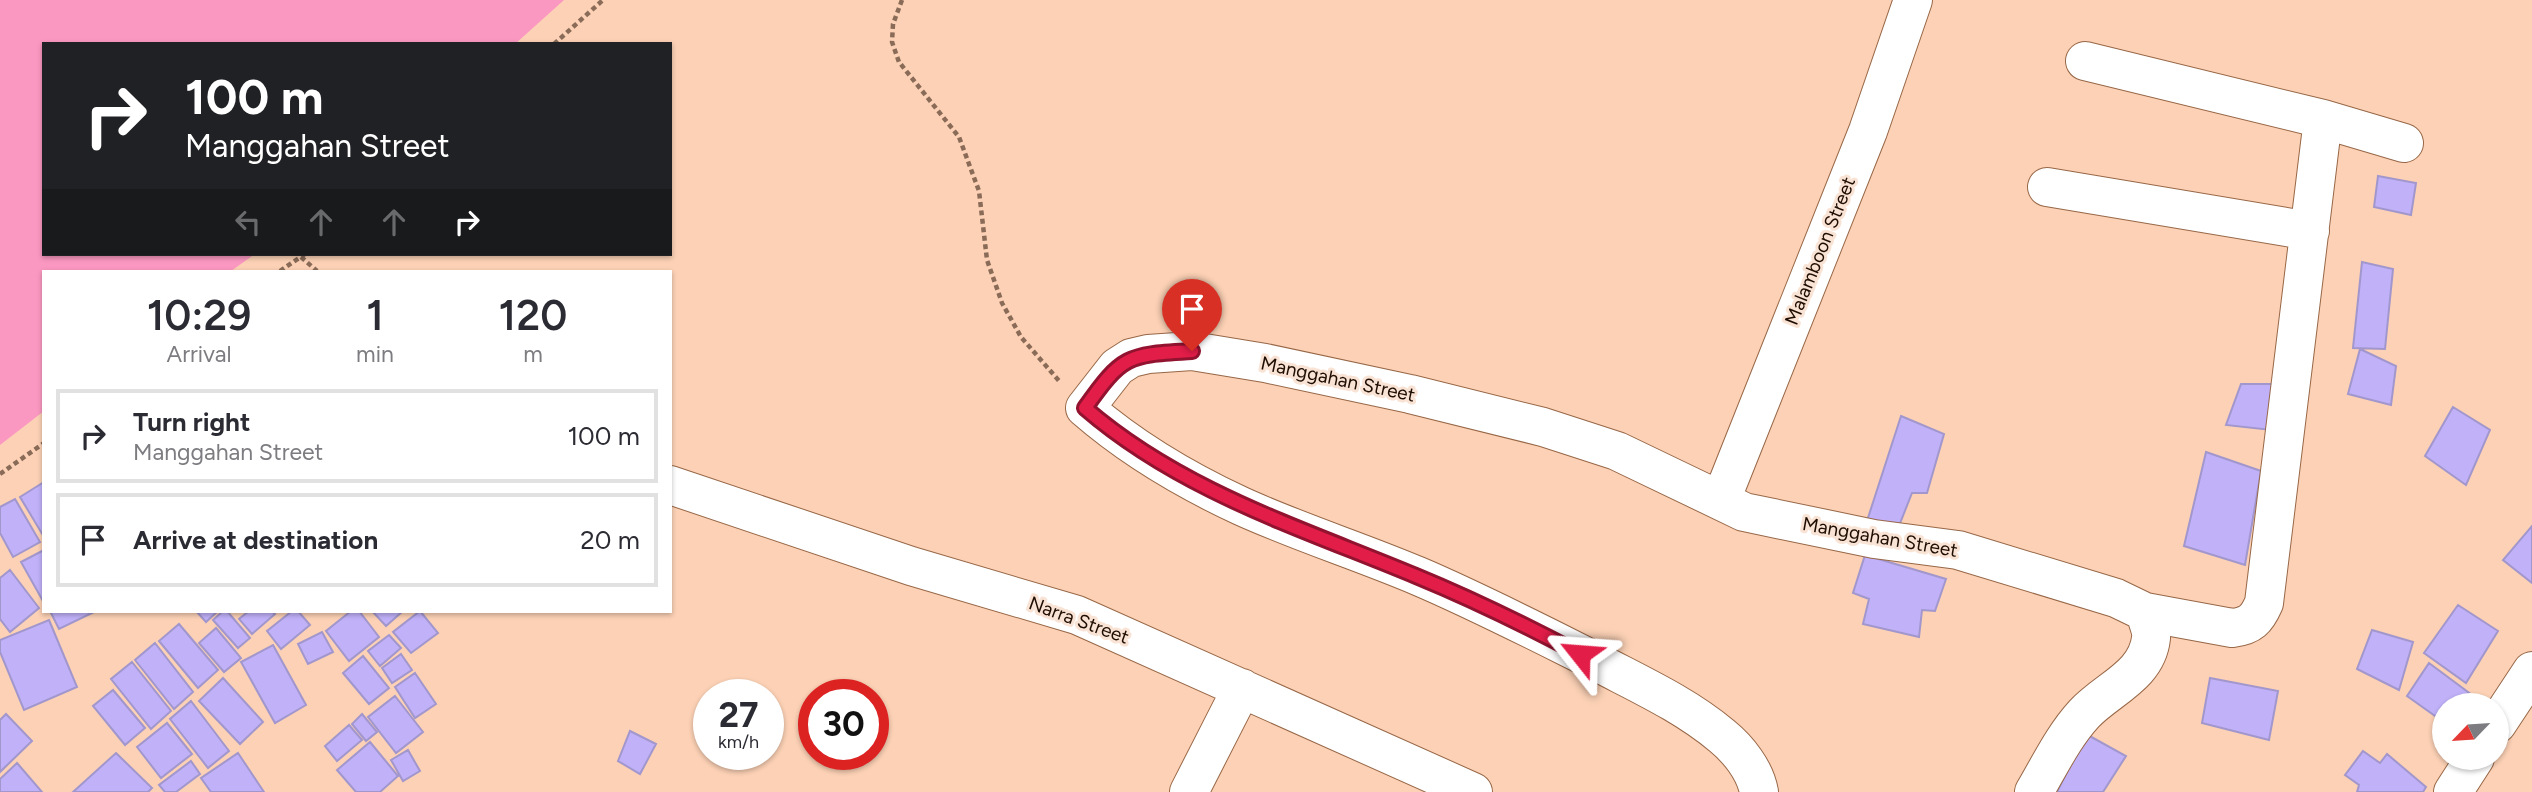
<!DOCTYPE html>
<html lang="en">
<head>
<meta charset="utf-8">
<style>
  body { margin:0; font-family:Figtree,sans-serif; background:#f7f7f7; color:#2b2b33; height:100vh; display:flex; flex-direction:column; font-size:26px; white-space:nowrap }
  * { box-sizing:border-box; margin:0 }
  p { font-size:23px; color:#7c7c81 }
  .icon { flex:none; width:38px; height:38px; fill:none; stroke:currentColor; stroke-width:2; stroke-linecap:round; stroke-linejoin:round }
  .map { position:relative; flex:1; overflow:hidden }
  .panel { position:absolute; left:42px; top:270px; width:630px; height:343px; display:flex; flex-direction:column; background:#fff; border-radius:0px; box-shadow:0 2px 5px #0004 }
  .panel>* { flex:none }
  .hud { position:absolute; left:42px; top:42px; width:630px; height:214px; border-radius:0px; box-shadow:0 2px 5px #0004; background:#202124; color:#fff; overflow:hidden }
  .needle { width:46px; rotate:245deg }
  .controls { position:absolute; left:2432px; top:693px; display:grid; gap:14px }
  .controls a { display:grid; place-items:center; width:77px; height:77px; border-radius:50%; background:#fff; box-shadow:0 2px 5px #0004; font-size:35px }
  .speed { position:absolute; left:693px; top:679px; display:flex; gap:14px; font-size:35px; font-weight:700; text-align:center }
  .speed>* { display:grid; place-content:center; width:91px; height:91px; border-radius:50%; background:#fff; box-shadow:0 2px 5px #0004; line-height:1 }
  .speed small { font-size:18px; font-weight:400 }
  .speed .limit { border:10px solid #d22; background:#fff; color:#111 }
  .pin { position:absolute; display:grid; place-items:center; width:60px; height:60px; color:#fff; margin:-72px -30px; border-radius:50% 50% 50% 0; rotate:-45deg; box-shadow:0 0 7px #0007 }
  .pin .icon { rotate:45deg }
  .me { position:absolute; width:77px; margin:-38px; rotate:298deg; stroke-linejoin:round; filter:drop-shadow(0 0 5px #0008) }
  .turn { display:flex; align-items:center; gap:24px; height:147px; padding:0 28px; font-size:32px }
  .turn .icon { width:91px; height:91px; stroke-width:2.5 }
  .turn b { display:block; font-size:49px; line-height:60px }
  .lanes { display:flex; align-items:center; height:66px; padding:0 28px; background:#0003; justify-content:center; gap:35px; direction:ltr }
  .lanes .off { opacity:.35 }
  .eta { display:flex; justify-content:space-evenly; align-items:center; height:119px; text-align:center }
  .eta b { font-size:42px; font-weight:600; line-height:49px }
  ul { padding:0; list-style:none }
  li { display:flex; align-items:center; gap:21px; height:94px; margin:0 14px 10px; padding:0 14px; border:4px solid #e1e1e2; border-radius:0px }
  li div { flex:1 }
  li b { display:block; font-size:26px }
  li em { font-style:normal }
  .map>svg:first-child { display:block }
  .water { fill:#fb98c1 }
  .building { fill:#c0b1f9; stroke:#a297cc; stroke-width:2 }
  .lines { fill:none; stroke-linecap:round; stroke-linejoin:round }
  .minor-casing { stroke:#976747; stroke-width:40 }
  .path { stroke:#896b58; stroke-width:4.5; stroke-dasharray:5 3.5; stroke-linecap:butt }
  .minor { stroke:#fff; stroke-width:38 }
  .route-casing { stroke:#92132f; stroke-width:18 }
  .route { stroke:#e11d48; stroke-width:12 }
  .labels { text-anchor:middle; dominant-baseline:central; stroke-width:6; stroke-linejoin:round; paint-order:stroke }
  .street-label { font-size:19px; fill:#1f0d02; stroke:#f9e3d5 }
</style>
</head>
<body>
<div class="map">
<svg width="2532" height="792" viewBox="0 0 2532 792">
  <rect width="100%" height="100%" fill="#fcd1b5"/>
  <path class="water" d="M 0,0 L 564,0 L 515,44 L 44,44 L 44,254 L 255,254 L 231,271 L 44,271 L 44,411 L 0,445 Z"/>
  <path class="building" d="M 2378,176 L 2416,183 L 2411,215 L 2374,207 Z
    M 2362,262 L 2393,269 L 2385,349 L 2353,348 Z
    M 2360,349 L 2396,366 L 2391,405 L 2348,394 Z
    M 2241,384 L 2273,384 L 2271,430 L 2226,425 Z
    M 2453,407 L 2490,430 L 2466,485 L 2425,456 Z
    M 1901,416 L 1944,434 L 1927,493 L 1912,493 L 1895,536 L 1866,524 Z
    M 2206,452 L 2261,471 L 2245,565 L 2184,546 Z
    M 44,482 L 44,537 L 20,497 Z
    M 15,499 L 40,542 L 13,557 L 0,533 L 0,507 Z
    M 2532,526 L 2532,583 L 2503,560 Z
    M 44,550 L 44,600 L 43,601 L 21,562 Z
    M 1865,555 L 1946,579 L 1935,611 L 1922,610 L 1919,637 L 1863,624 L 1869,599 L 1853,593 Z
    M 10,570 L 39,608 L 10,632 L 0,619 L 0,578 Z
    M 2458,605 L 2498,631 L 2466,683 L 2424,653 Z
    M 50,611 L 96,611 L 59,629 Z
    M 196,611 L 218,611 L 206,622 Z
    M 223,611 L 227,611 L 250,638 L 238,648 L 213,620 Z
    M 249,611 L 271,611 L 275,614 L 252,634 L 239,619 Z
    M 292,611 L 298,611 L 310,625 L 281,649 L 267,631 Z
    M 351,611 L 359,611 L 379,637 L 349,661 L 326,631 Z
    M 372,611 L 403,611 L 386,626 Z
    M 420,611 L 438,633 L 411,653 L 393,632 Z
    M 49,620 L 77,687 L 24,710 L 0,652 L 0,640 Z
    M 179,624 L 218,670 L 198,688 L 159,641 Z
    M 216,628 L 241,658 L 224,672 L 199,643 Z
    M 2372,630 L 2413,642 L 2399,690 L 2357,669 Z
    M 322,632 L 333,652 L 308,664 L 298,644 Z
    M 389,635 L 401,648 L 380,666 L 368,651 Z
    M 155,643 L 193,692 L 174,709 L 135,660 Z
    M 273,645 L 306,705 L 275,723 L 241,662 Z
    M 401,654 L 412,670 L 392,683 L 382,668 Z
    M 363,656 L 389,688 L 369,704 L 343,673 Z
    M 132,662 L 171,711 L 151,729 L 111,679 Z
    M 2429,663 L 2476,698 L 2471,705 L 2445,705 L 2445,723 L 2407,696 Z
    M 415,673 L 436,704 L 415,718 L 395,687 Z
    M 223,678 L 263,722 L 240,744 L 199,701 Z
    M 2210,678 L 2278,691 L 2269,740 L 2202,723 Z
    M 113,690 L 145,728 L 125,745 L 93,706 Z
    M 395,696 L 423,732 L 396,753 L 368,717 Z
    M 191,701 L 229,751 L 208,768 L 170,719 Z
    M 6,714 L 32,741 L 0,772 L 0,720 Z
    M 362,714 L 377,732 L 366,741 L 352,724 Z
    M 167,723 L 192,754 L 161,778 L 137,747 Z
    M 349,725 L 362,740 L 337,761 L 325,746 Z
    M 630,731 L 656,744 L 640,774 L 618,761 Z
    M 2086,734 L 2126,756 L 2103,792 L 2057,792 Z
    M 370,742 L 398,776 L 380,792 L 356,792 L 337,770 Z
    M 408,750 L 420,771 L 403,781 L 391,760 Z
    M 2363,751 L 2380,763 L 2387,754 L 2426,787 L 2423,792 L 2357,792 L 2359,785 L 2345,775 Z
    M 116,753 L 152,788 L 148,792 L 73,792 Z
    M 238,753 L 264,792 L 211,792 L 201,778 Z
    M 191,761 L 200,774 L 176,792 L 165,792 L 159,785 Z
    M 17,763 L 42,792 L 0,792 L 0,779 Z"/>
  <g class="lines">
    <defs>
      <path id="minor" d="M 2085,61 L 2323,119 L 2404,143
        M 2047,187 L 2310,231
        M 670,485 L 911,566 L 1077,615 L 1473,792
        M 1721,500 L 1868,131 L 1913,0
        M 2497,724 L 2532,671
        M 1189,792 L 1242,688
        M 1759,792 C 1755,770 1738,749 1722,736 C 1685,705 1641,685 1599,663 C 1539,633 1479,602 1418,576 C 1359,551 1298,532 1241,506 C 1185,480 1131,448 1085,408 L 1117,367 L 1131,358 L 1148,354 L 1192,351 L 1265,363 L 1410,394 L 1543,427 L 1617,451 L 1744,512 L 1874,539 L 1958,550 L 2116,598 L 2145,612 L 2232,628 C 2251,626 2257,619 2264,603 L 2323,119
        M 2034,792 C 2050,765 2063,737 2084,714 C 2107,689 2147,676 2151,638 C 2152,631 2147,620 2145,612
        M 2453,792 L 2475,758"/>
    </defs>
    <use href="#minor" class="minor-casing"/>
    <path class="path" d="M 902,0 L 893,24 L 892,42 L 899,62 L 959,137 L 979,191 L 987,260 L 1002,303 L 1021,337 L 1060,382
      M 554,44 L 603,0
      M 301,257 L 317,271
      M 280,271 L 305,254
      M 0,474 L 44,443"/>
    <use href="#minor" class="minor"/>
  </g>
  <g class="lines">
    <defs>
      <path id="route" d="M 1192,351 C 1128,355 1123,354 1085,408 C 1181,491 1301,528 1416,576 C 1472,599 1527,626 1580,654"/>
    </defs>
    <use href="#route" class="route-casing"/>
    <use href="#route" class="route"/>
  </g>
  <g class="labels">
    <g class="street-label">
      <text transform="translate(1820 251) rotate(-68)">Malamboon Street</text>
      <text transform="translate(1338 379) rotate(12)">Manggahan Street</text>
      <text transform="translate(1880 537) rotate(10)">Manggahan Street</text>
      <text transform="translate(1079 620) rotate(20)">Narra Street</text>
    </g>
  </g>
</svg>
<div class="controls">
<a><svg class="needle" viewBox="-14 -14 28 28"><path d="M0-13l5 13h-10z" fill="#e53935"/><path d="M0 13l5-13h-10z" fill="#7c7c81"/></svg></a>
</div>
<div class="speed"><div>27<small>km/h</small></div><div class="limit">30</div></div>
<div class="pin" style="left:1192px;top:351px;background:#d93025"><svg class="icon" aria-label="arrive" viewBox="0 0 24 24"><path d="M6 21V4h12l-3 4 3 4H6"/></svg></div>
<svg class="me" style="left:1580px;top:654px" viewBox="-20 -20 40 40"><path d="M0-17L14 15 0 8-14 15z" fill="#e11d48" stroke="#fff" stroke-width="4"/></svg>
<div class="hud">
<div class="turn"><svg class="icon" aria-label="right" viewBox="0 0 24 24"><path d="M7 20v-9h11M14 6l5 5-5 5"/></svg><div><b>100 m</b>Manggahan Street</div></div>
<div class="lanes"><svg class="icon off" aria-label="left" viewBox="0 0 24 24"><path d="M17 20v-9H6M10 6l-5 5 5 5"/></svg><svg class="icon off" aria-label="ahead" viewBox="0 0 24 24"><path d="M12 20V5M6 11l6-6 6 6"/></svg><svg class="icon off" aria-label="ahead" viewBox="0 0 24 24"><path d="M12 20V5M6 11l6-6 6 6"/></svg><svg class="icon" aria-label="right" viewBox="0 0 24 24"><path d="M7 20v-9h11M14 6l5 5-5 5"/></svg></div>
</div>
<section class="panel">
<div class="eta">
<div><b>10:29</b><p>Arrival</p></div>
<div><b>1</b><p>min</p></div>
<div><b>120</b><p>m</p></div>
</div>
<ul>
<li><svg class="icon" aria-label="right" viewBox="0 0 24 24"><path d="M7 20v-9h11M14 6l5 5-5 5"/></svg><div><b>Turn right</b><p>Manggahan Street</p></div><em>100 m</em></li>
<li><svg class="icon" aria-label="arrive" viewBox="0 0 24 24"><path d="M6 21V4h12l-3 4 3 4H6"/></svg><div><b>Arrive at destination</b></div><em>20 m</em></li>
</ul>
</section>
</div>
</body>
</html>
